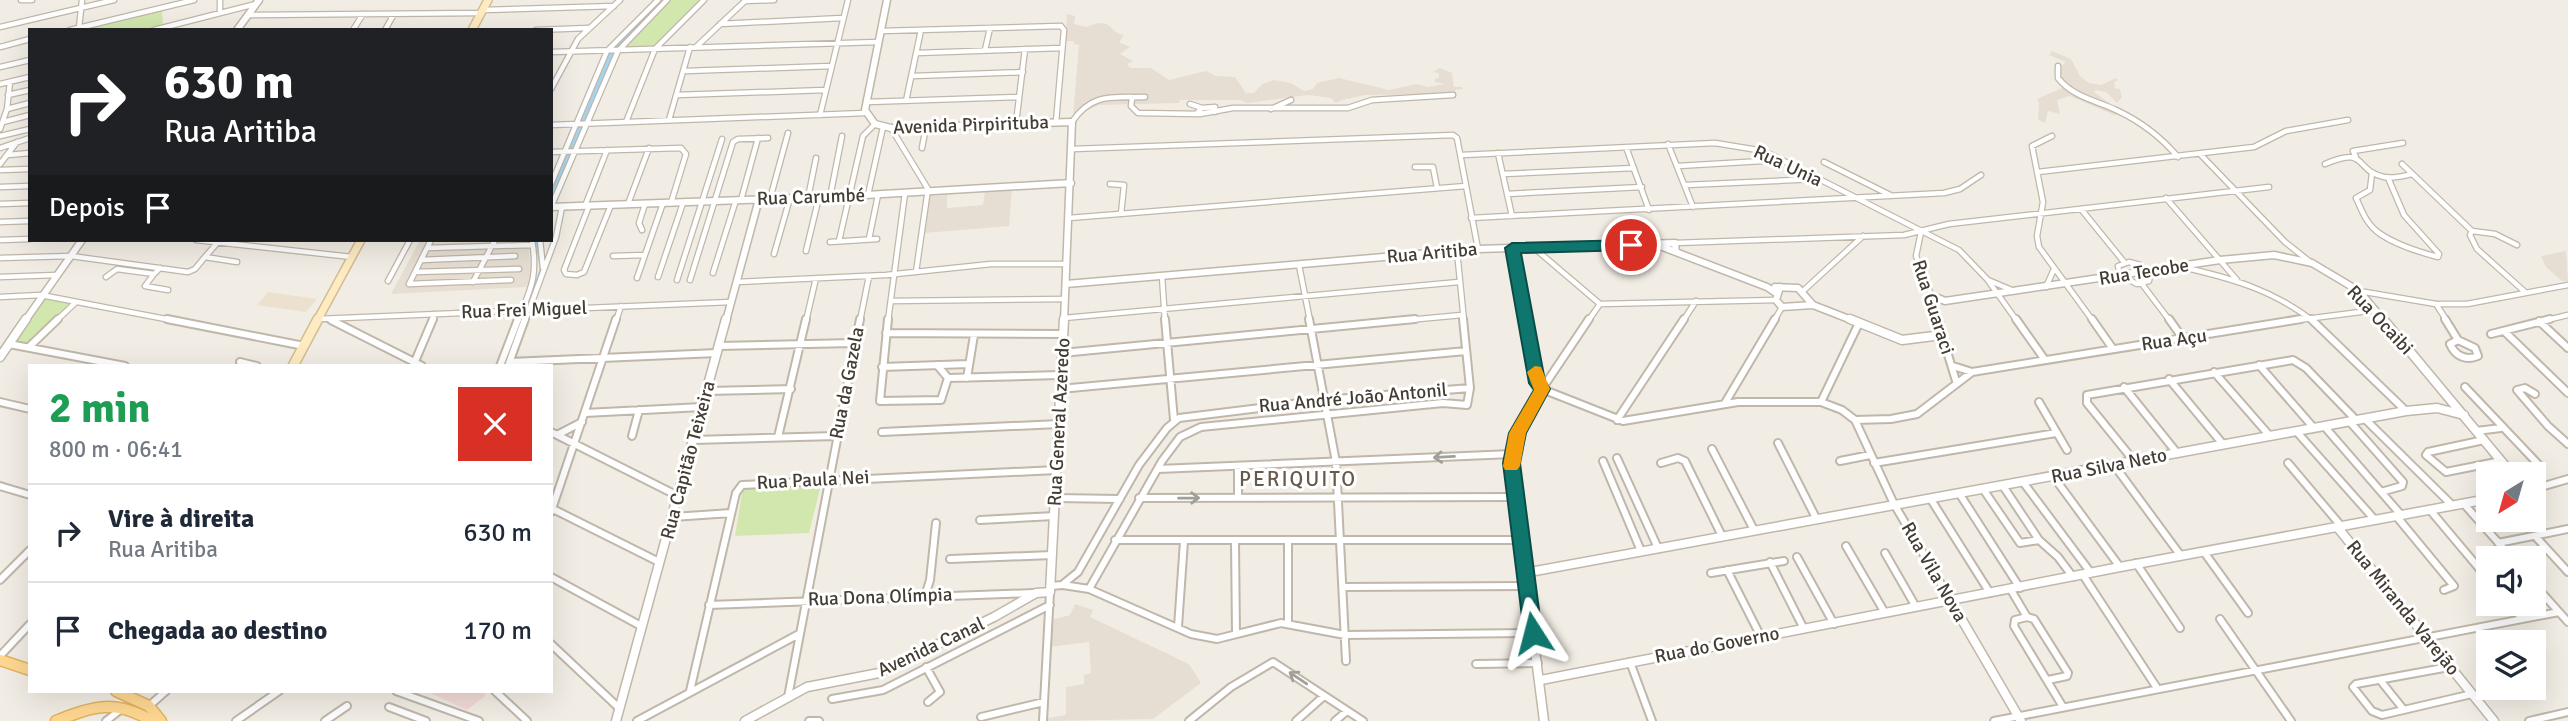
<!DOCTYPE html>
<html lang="pt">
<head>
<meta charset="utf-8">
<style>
  body { margin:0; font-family:Signika,sans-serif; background:#f6f6f7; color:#1f2937; height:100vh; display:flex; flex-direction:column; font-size:26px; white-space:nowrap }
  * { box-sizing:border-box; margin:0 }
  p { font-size:23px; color:#747a83 }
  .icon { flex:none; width:38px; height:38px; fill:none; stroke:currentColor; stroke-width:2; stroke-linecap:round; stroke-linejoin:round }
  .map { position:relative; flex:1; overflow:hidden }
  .sheet { position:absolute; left:28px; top:364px; width:525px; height:329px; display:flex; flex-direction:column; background:#fff; border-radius:0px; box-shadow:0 7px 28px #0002 }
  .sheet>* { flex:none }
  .banner { position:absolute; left:28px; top:28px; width:525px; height:214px; border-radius:0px; box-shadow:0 7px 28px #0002; background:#202124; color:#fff; overflow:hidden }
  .needle { width:46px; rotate:217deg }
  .tools { position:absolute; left:2476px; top:462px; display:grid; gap:14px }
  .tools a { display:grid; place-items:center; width:70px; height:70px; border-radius:0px; background:#fff; box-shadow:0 7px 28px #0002; font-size:35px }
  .pin { position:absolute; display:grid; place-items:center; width:60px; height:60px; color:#fff; margin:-30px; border:4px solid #fff; border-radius:50%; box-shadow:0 2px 7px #0007 }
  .me { position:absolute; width:77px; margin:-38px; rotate:351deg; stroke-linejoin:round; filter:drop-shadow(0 0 5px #0008) }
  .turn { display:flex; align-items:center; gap:24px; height:147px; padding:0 21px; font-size:32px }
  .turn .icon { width:91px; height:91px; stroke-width:2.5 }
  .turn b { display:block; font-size:49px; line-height:60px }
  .then { display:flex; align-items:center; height:66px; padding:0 21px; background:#0003; gap:14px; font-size:26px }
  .round { display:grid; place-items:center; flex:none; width:74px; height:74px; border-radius:0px; background:#f6f6f7 }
  .headline { display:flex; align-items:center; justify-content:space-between; height:119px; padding:0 21px }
  h1 { font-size:42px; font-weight:800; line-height:52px; color:#1e9e55 }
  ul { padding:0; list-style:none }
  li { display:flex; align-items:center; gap:21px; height:98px; padding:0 21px; border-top:2px solid #e0e1e3 }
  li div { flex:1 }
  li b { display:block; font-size:26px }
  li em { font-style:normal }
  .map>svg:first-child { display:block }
  .residential { fill:#e6ded2 }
  .education { fill:#ebe1ce }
  .medical { fill:#f3d9d7 }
  .green { fill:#d1e7ad }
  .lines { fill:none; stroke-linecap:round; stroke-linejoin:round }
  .stream { stroke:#a0d4ef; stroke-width:2 }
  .river { stroke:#a0d4ef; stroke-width:8 }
  .minor-far1-casing { stroke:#c0b7aa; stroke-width:7 }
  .minor-casing { stroke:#c0b7aa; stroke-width:10 }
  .tertiary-far1-casing { stroke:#c0b7aa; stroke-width:9 }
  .tertiary-casing { stroke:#c0b7aa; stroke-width:11 }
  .secondary-far1-casing { stroke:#d2bd94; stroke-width:10 }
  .secondary-casing { stroke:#d2bd94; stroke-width:12 }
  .primary-casing { stroke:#e3b362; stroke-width:13 }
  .minor-far1 { stroke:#fff; stroke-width:4.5 }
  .minor { stroke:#fff; stroke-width:6 }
  .tertiary-far1 { stroke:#fff; stroke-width:6 }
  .tertiary { stroke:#fff; stroke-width:8 }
  .secondary-far1 { stroke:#feebc2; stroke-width:7 }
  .secondary { stroke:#feebc2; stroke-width:9 }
  .primary { stroke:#fed792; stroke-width:10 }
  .oneway { stroke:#a29e9a }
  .route { fill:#0f766e; stroke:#0a4d48; stroke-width:2 }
  .slow { fill:#f59e0b }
  .labels { text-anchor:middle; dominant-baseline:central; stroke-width:6; stroke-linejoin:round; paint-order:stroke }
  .street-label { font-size:19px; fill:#443d34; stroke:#fff }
  .neighbourhood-label { font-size:21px; letter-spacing:2px; fill:#675a4b; stroke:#fff }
</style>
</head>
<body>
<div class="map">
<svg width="2568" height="721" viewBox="0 0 2568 721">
  <rect width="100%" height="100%" fill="#f2ede4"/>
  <path class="residential" d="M 1067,14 L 1075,16 L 1074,24 L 1086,27 L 1098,23 L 1107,24 L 1117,33 L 1124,35 L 1119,42 L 1130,47 L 1120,54 L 1133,61 L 1127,64 L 1130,68 L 1151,68 L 1169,80 L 1206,71 L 1216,76 L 1235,77 L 1246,93 L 1254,93 L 1262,84 L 1274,80 L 1291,83 L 1304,91 L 1313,89 L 1317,83 L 1339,78 L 1389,90 L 1417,84 L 1428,87 L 1445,84 L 1435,82 L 1435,79 L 1439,78 L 1439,73 L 1433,72 L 1440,68 L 1452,73 L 1454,87 L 1462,87 L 1463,89 L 1455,90 L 1456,94 L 1365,95 L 1342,100 L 1336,103 L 1331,98 L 1308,95 L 1247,103 L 1241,100 L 1180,100 L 1179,103 L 1099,105 L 1087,110 L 1075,122 L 1077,116 L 1073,116 L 1079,45 L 1074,44 L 1074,41 L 1065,41 Z
    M 2052,51 L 2071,59 L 2080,76 L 2089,83 L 2101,85 L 2116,78 L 2118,80 L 2114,82 L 2115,88 L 2120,89 L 2122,97 L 2117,103 L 2106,92 L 2096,90 L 2094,92 L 2124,114 L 2114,115 L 2070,96 L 2057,100 L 2060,114 L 2048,111 L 2045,123 L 2038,120 L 2039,103 L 2037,99 L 2064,87 L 2059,79 L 2059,68 L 2066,62 L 2049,55 Z
    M 1012,189 L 1009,226 L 924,233 L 929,196 L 947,195 L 947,208 L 983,205 L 985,191 Z
    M 420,240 L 528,240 L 531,278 L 526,287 L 391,294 Z
    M 2566,251 L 2568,281 L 2562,281 L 2546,267 L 2541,256 Z
    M 1075,604 L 1093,610 L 1090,617 L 1189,664 L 1201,683 L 1153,719 L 1047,721 L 1048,718 L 1066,715 L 1066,687 L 1084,684 L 1084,675 L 1091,673 L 1089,642 L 1049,647 L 1051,620 L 1070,615 Z"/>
  <path class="education" d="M 268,292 L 317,299 L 306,312 L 257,305 Z"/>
  <path class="medical" d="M 485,691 L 485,696 L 467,710 L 428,692 Z"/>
  <path class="green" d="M 668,0 L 702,0 L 653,48 L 621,49 Z
    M 162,10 L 163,27 L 152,30 L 84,30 Z
    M 42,298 L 71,304 L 28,344 L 12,342 Z
    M 821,485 L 809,533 L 735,536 L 743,487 Z"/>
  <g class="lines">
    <path class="stream" d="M 527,308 L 541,268 L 536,240
      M 505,366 L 508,356"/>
    <path class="river" d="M 551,194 L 611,53 L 663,0"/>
    <defs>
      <path id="minor-far1" d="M 21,0 L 32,0
        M 220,0 L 220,13
        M 745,1 L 774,0
        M 483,10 L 614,6
        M 248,15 L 482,13
        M 720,24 L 843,18
        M 0,27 L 114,0
        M 79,28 L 82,0
        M 70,30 L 194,0
        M 154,30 L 256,4
        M 353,30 L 363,14
        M 385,30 L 394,14
        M 536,30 L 588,28
        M 881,31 L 1061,26 L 1064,30 L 1056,122
        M 0,47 L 30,39
        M 696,47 L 746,0
        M 985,50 L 990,28
        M 551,52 L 879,42
        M 917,53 L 1062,48
        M 2058,66 L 2058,78 C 2073,97 2095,100 2116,110 C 2140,121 2161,137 2178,157
        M 0,67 L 30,60
        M 686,71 L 831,66
        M 913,76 L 1023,72
        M 0,84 L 30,77
        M 551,89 L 578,39 L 620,0
        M 8,95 L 30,90
        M 677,95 L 826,90
        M 1132,98 L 1131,106 L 1138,113 L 1200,114 L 1233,108 L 1348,108 L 1372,100 L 1453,95
        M 906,101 L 921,30
        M 867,102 L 1019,97
        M 1190,104 L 1202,108 L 1197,113
        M 1202,108 L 1215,107 L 1215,112
        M 7,109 L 30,103
        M 1271,109 L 1291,100
        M 820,115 L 848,0
        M 669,120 L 690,47
        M 3,122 L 30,115
        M 626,122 L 655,49 L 704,0
        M 1072,122 C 1092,92 1113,98 1145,97
        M 1016,123 L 1025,49
        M 551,125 L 865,113
        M 891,128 L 928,189 L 916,272
        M 0,129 L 7,109 L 10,82
        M 0,136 L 30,129
        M 2052,136 L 2032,146 L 2043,202 L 2037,236 L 2039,247 L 2093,321
        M 1668,144 L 1693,207
        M 1626,147 L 1649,210
        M 0,148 L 30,138
        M 922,148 L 926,126
        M 1073,149 L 1453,135 L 1457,138 L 1478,249
        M 551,152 L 681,148 L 686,154 L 671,203
        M 1498,153 L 1512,216
        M 8,155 L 30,153
        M 1462,155 L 1715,143 L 1764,151 L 1959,250 L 1987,279 L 2017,321
        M 2201,155 L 2285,242 L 2309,261
        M 2356,157 L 2353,151 L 2403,143
        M 1824,162 L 1890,195
        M 0,164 L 17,142
        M 2325,164 C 2368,145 2354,171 2384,177 C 2393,179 2403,176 2412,174
        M 2402,164 L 2472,231
        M 1678,166 L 1780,160
        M 1415,167 L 1433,167 L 1437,188
        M 0,170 L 30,169
        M 2038,172 L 2254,147 L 2286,131 L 2348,120
        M 2372,173 L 2370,190 L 2356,198 C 2360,206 2363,216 2369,223 C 2380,240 2419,252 2438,257 L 2439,254 L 2404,215 L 2389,180
        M 1503,174 L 1634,168
        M 551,184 L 607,51 L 658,0
        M 1110,184 L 1124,185 L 1121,214
        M 1686,185 L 1816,179
        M 0,187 L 30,186
        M 1507,194 L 1642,187
        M 868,195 L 883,127
        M 830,197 L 842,136
        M 808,198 L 816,158
        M 2166,198 L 2237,280
        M 770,199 L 788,133
        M 741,200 L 758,138
        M 0,204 L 30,203
        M 628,204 L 649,148
        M 585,206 L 607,150
        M 589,206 L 564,270 L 566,274 L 577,275 L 584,272 L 611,205
        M 551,207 L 618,51 L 667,0
        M 2081,209 L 2124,262
        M 1069,218 L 1466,186
        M 1471,218 L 1944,193 L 1960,189 L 1981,175
        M 0,222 L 30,221
        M 642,230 L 639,223 L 645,204
        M 1921,232 L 1916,256 L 1931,295
        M 869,239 L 878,195
        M 0,240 L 30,239
        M 196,240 L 352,257
        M 431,240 L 409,284 L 511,280
        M 540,240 L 543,268
        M 839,241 L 863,136 L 875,124
        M 830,242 L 877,239
        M 1675,243 L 1904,235 L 1949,224 L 2269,187
        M 2517,245 L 2495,234 L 2472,231 L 2470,235 L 2477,249 L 2525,292
        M 1533,247 L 1600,304
        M 427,248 L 531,245
        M 806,251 L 819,197
        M 1457,251 L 1464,321
        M 774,254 L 790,198
        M 613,256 L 645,255
        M 205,257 L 218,242
        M 0,258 L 71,256 L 188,272 L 195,269 L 205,257 L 237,262
        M 421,260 L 515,256
        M 2129,262 L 2140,265 L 2150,275 L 2149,281 L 2137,284 L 2120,275 L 2118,266 Z
        M 1299,265 L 1310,321
        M 2182,267 C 2231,278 2273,290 2313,321
        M 415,272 L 519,269
        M 713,273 L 736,200
        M 154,274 L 145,286 L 168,290
        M 1162,276 L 1165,321
        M 0,277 L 57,275
        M 106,277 L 117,269 L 154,274 L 160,268
        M 658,277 L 683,203
        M 637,278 L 663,203
        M 677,280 L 722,139
        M 690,280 L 733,142 L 738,139 L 768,138
        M 1988,280 L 2014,291
        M 388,281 L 410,240
        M 473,282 L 495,240
        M 737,282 L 886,275 L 991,264 L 1066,264
        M 2142,284 L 2170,321
        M 2046,287 L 2054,269
        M 1803,291 L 1863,236
        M 2359,291 L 2436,304 L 2467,304 L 2568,285
        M 0,297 L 41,295 L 176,321
        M 891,301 L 1065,299
        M 1600,304 L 1776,300
        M 2436,304 L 2447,321
        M 1064,318 L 1459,282
        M 318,319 L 731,302
        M 331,320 L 333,321
        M 56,321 L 75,303
        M 432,321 L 435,314
        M 518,321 C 531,288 538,277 532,240
        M 525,321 L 556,237 L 562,207
        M 616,321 L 621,306
        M 806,321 L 816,278
        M 860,321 L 869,276
        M 888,321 L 905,193
        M 1397,321 L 1462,315
        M 1588,321 L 1600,304
        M 1683,321 L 1696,301
        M 1774,321 L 1782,307
        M 2290,321 L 2376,310
        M 2543,321 L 2568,315"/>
      <path id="minor" d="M 167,319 L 304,346
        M 888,319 L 880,401 L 941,400 L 948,378 L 937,365
        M 1165,319 L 1174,420
        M 1309,319 L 1336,462 L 1346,661
        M 1589,319 L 1542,389 L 1623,421 L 1738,402 L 1821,402 L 1842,410 L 1855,420 L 1894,504 L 1951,601
        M 2016,319 L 2045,360
        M 2092,319 L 2113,349
        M 2169,319 L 2184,340
        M 2311,319 L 2406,411
        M 2445,319 L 2458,340
        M 331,320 L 422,366
        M 2539,321 L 2568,348
        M 2504,331 L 2568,393
        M 886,333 L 1063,334
        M 2491,334 L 2550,319
        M 1942,335 L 1956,381
        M 2458,340 L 2475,348 L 2478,356 C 2466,361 2455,356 2450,344 Z
        M 9,344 L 125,366
        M 719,346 L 854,343
        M 29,347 L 58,319
        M 1062,353 L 1415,319
        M 240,362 L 257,366
        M 510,362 L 717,353
        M 2259,365 L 2313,427
        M 413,366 L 433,319
        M 500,366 L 518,319
        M 508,366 L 525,319
        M 1953,366 L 1972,372
        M 882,367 L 969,364
        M 2214,372 L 2269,435
        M 948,378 L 1060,375
        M 967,378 L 974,335
        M 2169,379 L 2222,443
        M 2124,387 L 2177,453
        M 2465,387 L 2538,464
        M 1060,389 L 1466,351
        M 707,391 L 791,389
        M 2535,394 L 2525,388 L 2517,390 L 2548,426 L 2568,444
        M 0,402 L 30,409
        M 1821,402 L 1859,323
        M 2039,402 L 2067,450
        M 1725,403 L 1775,319
        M 585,413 L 702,407
        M 2365,419 L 2453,506
        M 1617,420 L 1684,319
        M 1855,420 L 1891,419 L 1917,414 L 1972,372 L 2301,319
        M 2350,422 L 2403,482 L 2402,486 L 2381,492
        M 2324,426 L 2402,516
        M 2296,431 L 2375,520
        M 2476,431 L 2501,428
        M 551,432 L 678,496
        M 882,432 L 1059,424
        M 557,435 L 582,422
        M 632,436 L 639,410
        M 778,437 L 806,319
        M 694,440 L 836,436
        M 2484,440 L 2428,452 L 2426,455 L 2446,472 L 2501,461
        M 1778,443 L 1816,518
        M 1712,449 L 1754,530
        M 1617,458 L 1658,548
        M 1603,461 L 1641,551
        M 1840,461 L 1870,455
        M 2134,461 L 2087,403 L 2087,395 L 2293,360 L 2306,368 L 2356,420
        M 1661,463 L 1678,458 L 1685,461 L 1722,536
        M 1874,463 L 2056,433
        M 2288,463 L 2342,527
        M 2114,465 L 2181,556
        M 1238,467 L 1238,497
        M 1158,469 L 1512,454
        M 2053,476 L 2120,567
        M 2023,482 L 2091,573
        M 0,486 L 30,495
        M 2003,486 L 2039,540 L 2058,557 L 2073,577
        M 1983,489 L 2020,543 L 2039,540
        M 2534,489 L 2568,479
        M 1959,493 L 2020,588
        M 1055,498 L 1120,499
        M 1139,498 L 1514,497
        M 1930,498 L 1990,593
        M 2464,504 L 2512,558
        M 551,508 L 659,562
        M 2430,510 L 2488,579
        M 551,512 L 616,319
        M 673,517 L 731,513
        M 2397,517 L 2454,586 L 2444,590
        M 980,520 L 1054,516
        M 2535,536 L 2568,572
        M 1115,540 L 1520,540
        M 1235,542 L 1236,634
        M 1288,542 L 1288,624
        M 2498,543 L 2568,529
        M 1846,546 L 1885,613
        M 2204,552 L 2248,613
        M 1885,553 L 1916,607
        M 1797,557 L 1834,624
        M 950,559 L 1052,555
        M 1770,562 L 1804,629
        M 2136,563 L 2180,628
        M 1727,570 L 1761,637
        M 1711,573 L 1784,561
        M 2083,575 L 2157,688
        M 551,577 L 641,626
        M 0,580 L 30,550
        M 2534,584 L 2568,622
        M 1063,585 L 1089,589 L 1191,634 L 1217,639 L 1281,623 L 1345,635 L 1533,633
        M 1051,586 L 1062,585 L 1078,572 L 1139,465 L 1167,428 L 1179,418 L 1324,400 L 1470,388
        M 1344,587 L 1526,586
        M 1089,589 L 1162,461 L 1180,437 L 1201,427 L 1443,403 L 1467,405 L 1470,388 L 1463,319
        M 2011,590 L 2027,617
        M 925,596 L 930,580 L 936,523
        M 2510,604 L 2522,619
        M 709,605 L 1033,593
        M 2220,619 L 2291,721
        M 1178,627 L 1184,541
        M 551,644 L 619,708
        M 0,656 L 30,624
        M 1630,662 L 1652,721
        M 1476,664 L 1538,663
        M 926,667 L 940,692 L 928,702
        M 2449,667 L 2356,684 L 2353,687 L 2372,711 L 2382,715 L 2472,694
        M 2048,680 L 2067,676 L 2068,673 L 2034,619 L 2027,617 L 2015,620 L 2014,626 L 2063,707
        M 2380,680 L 2404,710
        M 396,691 L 479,721
        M 495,691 L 527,721
        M 690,691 L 736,493 L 742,485 L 1056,470
        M 788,697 L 860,319
        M 832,699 L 883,690 L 1050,605
        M 149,706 L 166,691
        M 389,707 L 426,721
        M 981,717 L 1044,702
        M 106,721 L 120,710
        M 236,721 L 279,691
        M 325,721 L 347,706
        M 637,721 L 799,634
        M 809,721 L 819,721
        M 1043,721 L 1050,592
        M 1189,721 L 1231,687 L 1273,662 L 1363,721
        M 1296,721 L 1324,696
        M 1335,721 L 1347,711
        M 1994,721 L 2559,612
        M 2529,721 L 2568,712"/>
      <path id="tertiary-far1" d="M 887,0 L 865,110 L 875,124 L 891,128 L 1072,122 L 1064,321
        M 237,30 L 259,0
        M 551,207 L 849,196 L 1071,183
        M 1660,246 L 1767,287 L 1776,293
        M 1512,248 L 1526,321
        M 1066,284 L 1478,249 L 1675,243 L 1676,252
        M 1775,287 L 1798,288 L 1813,305
        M 1780,287 L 1776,300 L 1782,307 L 1813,305
        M 1931,295 L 1945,301 L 2220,260 L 2274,255 L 2312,263 L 2359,291 L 2384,321
        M 1931,295 L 1938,321
        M 1813,305 L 1854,321
        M 25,321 L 82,240
        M 726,321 L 759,199"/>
      <path id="tertiary" d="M 1525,319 L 1537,383 L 1542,389 L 1518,433 L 1511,463 L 1544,721
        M 1850,319 L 1902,340 L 1942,335 L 1938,319
        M 2383,319 L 2512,474
        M 0,357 L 26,319
        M 2338,528 L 2494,721
        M 1524,573 L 2406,411 L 2437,408 L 2464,415
        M 1951,601 L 2021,721
        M 1541,680 L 2120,567 L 2488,499
        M 616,721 L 726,319
        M 745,721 L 807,687 L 879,673 L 994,617 L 1036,593 L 1050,592 L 1064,319"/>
      <path id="secondary-far1" d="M 472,30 L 488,0
        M 317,321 L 361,240"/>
      <path id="secondary" d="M 293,366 L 318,319"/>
      <path id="primary" d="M 0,660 L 30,670
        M 116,691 L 149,706 L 161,721
        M 56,721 C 94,706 115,699 152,721"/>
    </defs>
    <use href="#minor-far1" class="minor-far1-casing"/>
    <use href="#minor" class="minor-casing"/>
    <use href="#tertiary-far1" class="tertiary-far1-casing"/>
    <use href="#tertiary" class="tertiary-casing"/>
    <use href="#secondary-far1" class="secondary-far1-casing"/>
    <use href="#secondary" class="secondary-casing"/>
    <use href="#primary" class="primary-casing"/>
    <use href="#minor-far1" class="minor-far1"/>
    <use href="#minor" class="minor"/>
    <use href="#tertiary-far1" class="tertiary-far1"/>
    <use href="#tertiary" class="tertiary"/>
    <use href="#secondary-far1" class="secondary-far1"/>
    <use href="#secondary" class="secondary"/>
    <use href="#primary" class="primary"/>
  </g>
  <defs><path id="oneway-shaft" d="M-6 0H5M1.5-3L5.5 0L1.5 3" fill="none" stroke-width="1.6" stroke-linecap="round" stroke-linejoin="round" transform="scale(1.75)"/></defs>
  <g class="oneway">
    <use href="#oneway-shaft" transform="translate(1444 457) rotate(177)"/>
    <use href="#oneway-shaft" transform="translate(1189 498) rotate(-1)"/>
    <use href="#oneway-shaft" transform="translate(1298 678) rotate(-146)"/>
  </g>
  <path class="route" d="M 1631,240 L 1639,245 L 1631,250 L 1521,253 L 1545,381 L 1550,389 L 1526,433 L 1520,463 L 1542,633 L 1540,638 L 1533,641 L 1526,638 L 1524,633 L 1503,463 L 1509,433 L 1534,390 L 1529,383 L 1505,248 L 1512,243 Z"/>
  <path class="slow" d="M 1535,366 L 1541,367 L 1550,389 L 1526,433 L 1520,466 L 1517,470 L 1505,470 L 1503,466 L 1509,433 L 1534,390 L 1527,372 Z"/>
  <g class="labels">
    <g class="street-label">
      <text transform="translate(971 125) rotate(-2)">Avenida Pirpirituba</text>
      <text transform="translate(1788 166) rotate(25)">Rua Unia</text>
      <text transform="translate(811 197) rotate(-2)">Rua Carumbé</text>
      <text transform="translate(1432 253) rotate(-5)">Rua Aritiba</text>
      <text transform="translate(2144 272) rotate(-9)">Rua Tecobe</text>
      <text transform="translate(1933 307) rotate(72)">Rua Guaraci</text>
      <text transform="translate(524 310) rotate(-2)">Rua Frei Miguel</text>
      <text transform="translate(2380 320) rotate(47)">Rua Ocaibi</text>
      <text transform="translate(2174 340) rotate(-8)">Rua Açu</text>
      <text transform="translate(847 383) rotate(-79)">Rua da Gazela</text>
      <text transform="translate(1353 398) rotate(-5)">Rua André João Antonil</text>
      <text transform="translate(1059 422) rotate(-87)">Rua General Azeredo</text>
      <text transform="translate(688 460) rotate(-75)">Rua Capitão Teixeira</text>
      <text transform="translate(2109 466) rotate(-11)">Rua Silva Neto</text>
      <text transform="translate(813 480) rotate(-3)">Rua Paula Nei</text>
      <text transform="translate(1934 572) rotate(60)">Rua Vila Nova</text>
      <text transform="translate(880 597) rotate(-2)">Rua Dona Olímpia</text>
      <text transform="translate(2403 608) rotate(51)">Rua Miranda Varejão</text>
      <text transform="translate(1717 645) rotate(-11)">Rua do Governo</text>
      <text transform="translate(931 647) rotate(-25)">Avenida Canal</text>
    </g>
    <g class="neighbourhood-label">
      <text x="1298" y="479">PERIQUITO</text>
    </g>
  </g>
</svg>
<div class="tools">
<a><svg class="needle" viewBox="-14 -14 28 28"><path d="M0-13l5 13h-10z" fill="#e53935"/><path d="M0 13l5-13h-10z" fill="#747a83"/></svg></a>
<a><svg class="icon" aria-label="sound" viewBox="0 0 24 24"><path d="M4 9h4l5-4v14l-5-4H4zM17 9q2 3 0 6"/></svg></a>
<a><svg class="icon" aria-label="layers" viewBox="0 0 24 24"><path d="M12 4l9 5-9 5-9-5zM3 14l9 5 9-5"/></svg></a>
</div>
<div class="pin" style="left:1631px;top:245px;background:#d93025"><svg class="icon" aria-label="arrive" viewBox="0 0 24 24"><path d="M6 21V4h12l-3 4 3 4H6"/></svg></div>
<svg class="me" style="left:1533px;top:633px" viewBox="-20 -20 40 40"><path d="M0-17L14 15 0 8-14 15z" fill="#0f766e" stroke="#fff" stroke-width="4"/></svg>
<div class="banner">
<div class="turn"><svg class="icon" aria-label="right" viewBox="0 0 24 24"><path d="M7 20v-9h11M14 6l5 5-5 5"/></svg><div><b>630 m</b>Rua Aritiba</div></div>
<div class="then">Depois<svg class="icon" aria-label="arrive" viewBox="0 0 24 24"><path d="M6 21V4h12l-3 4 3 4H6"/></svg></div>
</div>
<section class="sheet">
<div class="headline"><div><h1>2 min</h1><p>800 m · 06:41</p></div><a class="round" style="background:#d93025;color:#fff"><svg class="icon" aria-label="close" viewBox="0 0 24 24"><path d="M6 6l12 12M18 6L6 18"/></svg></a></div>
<ul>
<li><svg class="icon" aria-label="right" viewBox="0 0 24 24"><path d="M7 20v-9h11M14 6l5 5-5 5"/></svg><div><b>Vire à direita</b><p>Rua Aritiba</p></div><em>630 m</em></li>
<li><svg class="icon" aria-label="arrive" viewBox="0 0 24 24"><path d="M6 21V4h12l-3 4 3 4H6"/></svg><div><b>Chegada ao destino</b></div><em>170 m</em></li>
</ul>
</section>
</div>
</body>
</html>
